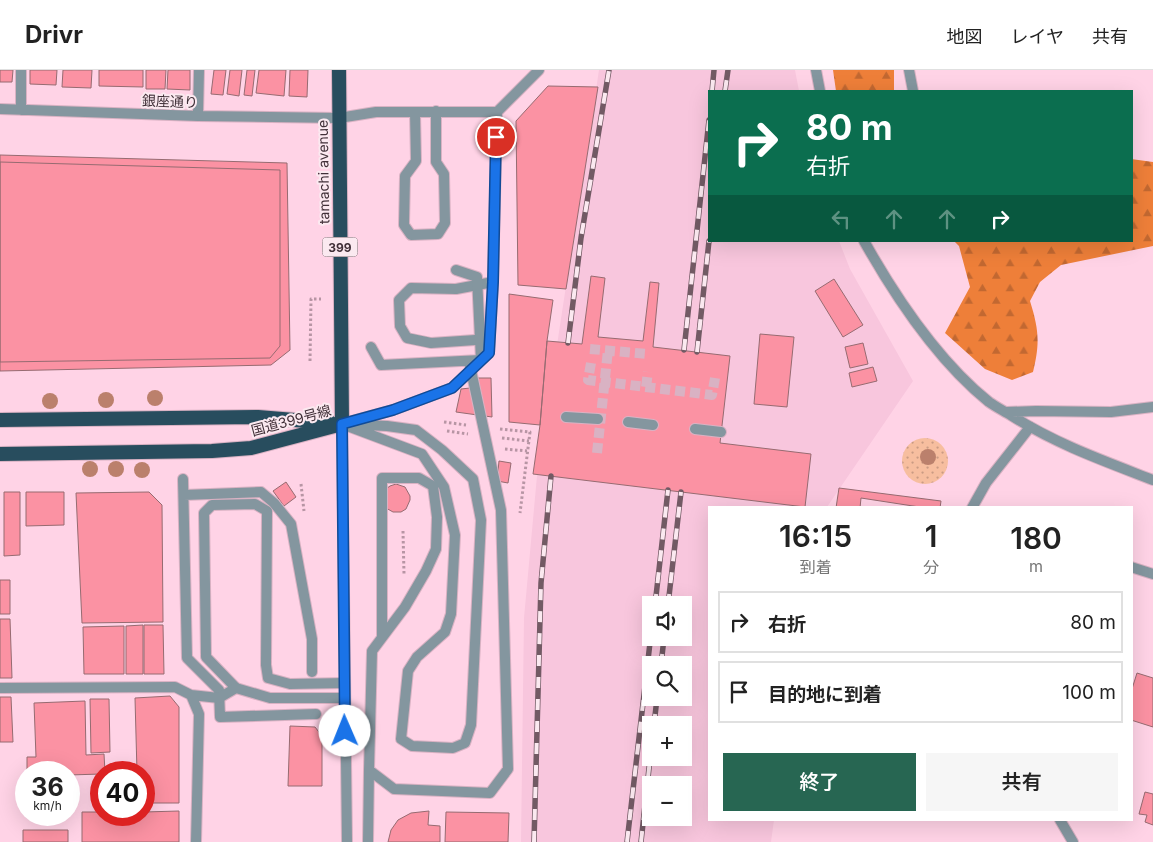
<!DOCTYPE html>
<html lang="ja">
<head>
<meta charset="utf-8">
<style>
  body { margin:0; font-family:Inter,"Noto Sans JP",sans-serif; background:#f6f6f6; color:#222; height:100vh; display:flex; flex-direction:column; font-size:19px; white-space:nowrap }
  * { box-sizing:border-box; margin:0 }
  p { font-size:16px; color:#767676 }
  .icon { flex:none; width:28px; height:28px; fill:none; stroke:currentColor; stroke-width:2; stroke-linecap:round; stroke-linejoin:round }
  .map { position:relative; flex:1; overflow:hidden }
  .sheet { position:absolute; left:708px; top:436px; width:425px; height:315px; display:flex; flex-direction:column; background:#fff; border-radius:0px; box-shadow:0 5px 20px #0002 }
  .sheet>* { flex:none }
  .banner { position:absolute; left:708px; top:20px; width:425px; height:152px; border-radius:0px; box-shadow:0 5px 20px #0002; background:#0b6e4f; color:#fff; overflow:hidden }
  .controls { position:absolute; left:642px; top:526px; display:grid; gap:10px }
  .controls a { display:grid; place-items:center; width:50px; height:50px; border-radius:0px; background:#fff; box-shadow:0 5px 20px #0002; font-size:25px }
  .speed { position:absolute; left:15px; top:691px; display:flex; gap:10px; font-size:25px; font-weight:700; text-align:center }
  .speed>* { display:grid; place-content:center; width:65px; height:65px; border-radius:50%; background:#fff; box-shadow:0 5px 20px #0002; line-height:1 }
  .speed small { font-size:12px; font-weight:400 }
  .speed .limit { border:8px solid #d22; background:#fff; color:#111 }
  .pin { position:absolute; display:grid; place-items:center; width:42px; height:42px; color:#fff; margin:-21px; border:2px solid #fff; border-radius:50%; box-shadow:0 1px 5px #0007 }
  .me { position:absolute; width:55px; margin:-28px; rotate:359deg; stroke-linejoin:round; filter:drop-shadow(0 0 4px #0008) }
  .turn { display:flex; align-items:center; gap:18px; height:105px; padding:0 15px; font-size:22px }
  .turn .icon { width:65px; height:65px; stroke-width:2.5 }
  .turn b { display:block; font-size:35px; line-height:42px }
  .lanes { display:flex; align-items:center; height:48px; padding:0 15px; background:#0003; justify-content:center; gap:25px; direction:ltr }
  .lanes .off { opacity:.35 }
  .eta { display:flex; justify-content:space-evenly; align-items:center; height:85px; text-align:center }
  .eta b { font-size:30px; font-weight:600; line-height:35px }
  .primary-button { display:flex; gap:10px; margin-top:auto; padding:10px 15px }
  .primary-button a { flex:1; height:58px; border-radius:0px; background:#276652; color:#fff; font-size:20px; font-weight:600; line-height:58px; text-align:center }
  .primary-button a+a { background:#f6f6f6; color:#222 }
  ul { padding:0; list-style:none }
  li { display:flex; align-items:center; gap:15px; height:62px; margin:0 10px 8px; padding:0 5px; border:2px solid #e0e0e0; border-radius:0px }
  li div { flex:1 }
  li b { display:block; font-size:19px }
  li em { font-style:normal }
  header { display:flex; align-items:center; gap:30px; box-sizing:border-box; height:70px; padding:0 25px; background:#fff; border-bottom:1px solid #e0e0e0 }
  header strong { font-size:24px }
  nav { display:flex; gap:28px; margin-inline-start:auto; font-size:18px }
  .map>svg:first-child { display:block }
  .built { fill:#f8c6dd; fill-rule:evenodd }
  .grass { fill:url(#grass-dots) }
  .forest { fill:url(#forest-firs) }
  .building { fill:#fb92a3; stroke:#966b71 }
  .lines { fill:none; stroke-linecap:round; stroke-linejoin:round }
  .pedestrian-tunnel { stroke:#d9b2c3; stroke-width:10; stroke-dasharray:10 5; stroke-linecap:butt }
  .service-casing { stroke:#d9b2c3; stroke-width:12 }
  .pedestrian-casing { stroke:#d9b2c3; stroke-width:12 }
  .minor-casing { stroke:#d9b2c3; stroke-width:12 }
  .tertiary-casing { stroke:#d9b2c3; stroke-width:12 }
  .trunk-casing { stroke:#d9b2c3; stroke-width:16 }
  .path { stroke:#b795a4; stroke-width:3; stroke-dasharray:2.5 2.5; stroke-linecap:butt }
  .service { stroke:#84969f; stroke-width:10 }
  .pedestrian { stroke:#84969f; stroke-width:10 }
  .minor { stroke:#84969f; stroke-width:10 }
  .tertiary { stroke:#84969f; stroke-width:10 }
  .trunk { stroke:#284d5e; stroke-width:14 }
  .rail-casing { stroke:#725a64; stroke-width:5.5 }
  .rail { stroke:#fbe9f0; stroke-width:4; stroke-dasharray:11; stroke-linecap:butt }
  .tree { fill:#bb806c }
  .route-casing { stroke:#114b97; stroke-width:12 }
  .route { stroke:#1a73e8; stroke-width:9 }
  .labels { text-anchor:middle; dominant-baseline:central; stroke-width:4; stroke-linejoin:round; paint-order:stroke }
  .shield { fill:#fbe9f0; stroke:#79686f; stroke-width:1 }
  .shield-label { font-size:12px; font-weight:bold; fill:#413038 }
  .street-label { font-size:14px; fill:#413038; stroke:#fbe9f0 }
</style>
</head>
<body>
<header>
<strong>Drivr</strong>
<nav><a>地図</a><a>レイヤ</a><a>共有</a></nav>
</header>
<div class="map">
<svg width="1153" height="772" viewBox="0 0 1153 772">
  <defs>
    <pattern id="grass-dots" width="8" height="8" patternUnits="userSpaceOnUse" patternTransform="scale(1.25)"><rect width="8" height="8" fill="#f7be9f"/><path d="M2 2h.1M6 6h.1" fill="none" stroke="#ca9b83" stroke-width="1.8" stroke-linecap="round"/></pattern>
    <pattern id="forest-firs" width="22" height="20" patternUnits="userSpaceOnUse" patternTransform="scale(1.25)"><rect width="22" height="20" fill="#ee7f39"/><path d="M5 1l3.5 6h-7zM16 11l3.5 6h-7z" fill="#c26831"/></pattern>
  </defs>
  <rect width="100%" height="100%" fill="#ffd3e6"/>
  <path class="built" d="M 599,0 L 795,0 L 799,21 L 709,21 L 709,171 L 839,171 L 850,199 L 913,311 L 827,437 L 709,438 L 709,750 L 774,750 L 771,772 L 521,772 L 524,548 L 537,406 ZM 651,535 L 684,535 L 684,568 L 651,568 ZM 651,595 L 684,595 L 684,628 L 651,628 ZM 651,655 L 684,655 L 684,688 L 651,688 ZM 651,715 L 684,715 L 684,748 L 651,748 Z"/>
  <path class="grass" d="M902 391a23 23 0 1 1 46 0a23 23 0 1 1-46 0Z"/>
  <path class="forest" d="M 833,0 L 894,0 L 894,21 L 836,21 Z
    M 1131,89 L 1153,92 L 1153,176 L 1061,195 L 1040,212 L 1030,231 C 1039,260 1040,273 1033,302 L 1012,310 L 985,299 L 945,263 L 970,217 L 959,176 L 954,171 L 1131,171 Z"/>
  <path class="building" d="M 0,0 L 13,0 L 12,12 L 0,12 Z
    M 30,0 L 57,0 L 56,15 L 30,14 Z
    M 63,0 L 92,0 L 91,18 L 62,17 Z
    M 99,0 L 143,0 L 143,17 L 99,16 Z
    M 146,0 L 166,0 L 165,19 L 146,19 Z
    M 168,0 L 190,0 L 190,20 L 167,19 Z
    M 214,0 L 226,0 L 223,25 L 211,24 Z
    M 230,0 L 242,0 L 239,26 L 227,24 Z
    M 247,0 L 255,0 L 252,26 L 244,25 Z
    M 259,0 L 286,0 L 284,26 L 256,23 Z
    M 290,0 L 308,0 L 307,27 L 289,26 Z
    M 548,16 L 598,17 L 566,219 L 518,215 L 516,51 Z
    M 0,85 L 287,93 L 290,280 L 271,295 L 0,301 Z
    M 0,92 L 280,100 L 280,276 L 270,288 L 0,292 Z
    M 591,206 L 605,208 L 598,267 L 643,271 L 650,212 L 659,213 L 653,277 L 730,286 L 720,373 L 811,384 L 805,437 L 533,404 L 540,355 L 547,271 L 582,274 Z
    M 834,209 L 863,255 L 843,267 L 815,221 Z
    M 509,224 L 553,230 L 547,271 L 540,355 L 509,352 Z
    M 760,264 L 794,267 L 787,337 L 754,334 Z
    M 863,273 L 868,294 L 850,298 L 845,277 Z
    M 873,297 L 877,311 L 852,317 L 849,303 Z
    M 471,308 L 491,308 L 492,347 L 456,342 L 461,319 L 470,318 Z
    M 499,391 L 511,393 L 508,413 L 497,411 Z
    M 286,412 L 296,427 L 284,436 L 273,421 Z
    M 396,414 L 405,417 L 410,426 L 410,430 L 406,439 L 401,442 L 393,442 L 386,438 L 386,419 L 390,416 Z
    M 839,418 L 941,431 L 940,438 L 926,438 L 861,428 L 860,438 L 836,438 Z
    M 4,422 L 20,422 L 20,485 L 4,486 Z
    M 26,422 L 64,422 L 64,455 L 26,456 Z
    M 149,422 L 162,435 L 163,552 L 82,553 L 76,423 Z
    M 0,510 L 10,510 L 10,544 L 0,544 Z
    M 0,549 L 10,549 L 12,608 L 0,608 Z
    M 143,555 L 143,604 L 126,604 L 126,556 Z
    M 144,555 L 163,555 L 164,604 L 144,604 Z
    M 124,556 L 124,604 L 84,604 L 83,557 Z
    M 1137,603 L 1153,608 L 1153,657 L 1131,650 L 1131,622 Z
    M 170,626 L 179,637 L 179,733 L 144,733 L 144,702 L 137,702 L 135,628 Z
    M 0,627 L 11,627 L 13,672 L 0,672 Z
    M 90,629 L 109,629 L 110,682 L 91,683 Z
    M 85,631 L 86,685 L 104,684 L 105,702 L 101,702 L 101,704 L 69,705 L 69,702 L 27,702 L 27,687 L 36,687 L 34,633 Z
    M 290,656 L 315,657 L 322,666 L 322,716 L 288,716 Z
    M 1145,722 L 1153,724 L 1153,755 L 1145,752 L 1147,745 L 1139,744 Z
    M 179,741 L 179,772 L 82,772 L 82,742 L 101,742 L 101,745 L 144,745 L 144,742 Z
    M 429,741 L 428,755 L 440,756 L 440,772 L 388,772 L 391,760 L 398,750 L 411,743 Z
    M 446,742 L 509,743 L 508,772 L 445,772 Z
    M 23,760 L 68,760 L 68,772 L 23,772 Z"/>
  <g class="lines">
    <path class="pedestrian-tunnel" d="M 590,279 L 648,284
      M 591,293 L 588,310 L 712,325 L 715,308
      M 646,317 L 648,302
      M 597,383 L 608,280"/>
    <defs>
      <path id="service" d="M 909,0 L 913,21
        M 415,42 L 416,91 L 405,106 L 404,155 L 411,165 L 438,164 L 445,153 L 444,104 L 436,92 L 436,41
        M 339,48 L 376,42 L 497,42
        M 490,269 L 431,273 L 407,268 L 400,256 L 399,230 L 411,218 L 456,219 L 493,212 L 497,42 L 539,0
        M 352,351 L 393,340 L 452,318 L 489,283 L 493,212
        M 342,354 L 387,356 L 416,360 L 442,380 L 473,409 L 481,450 L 471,655 L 465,673 L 453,678 L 412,676 L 401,669 L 408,601 L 417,587 L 445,562 L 451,544 L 455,465 L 444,417 L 422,384 Z
        M 972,438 L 986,413 L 1030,357
        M 236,618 L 206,587 L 204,443 L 212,435 L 255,434 L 267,441 L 266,595 L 268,608 L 290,614 L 345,613"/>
      <path id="pedestrian" d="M 371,277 L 381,295 L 481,290 L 477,207 L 456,200
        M 566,347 L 598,349
        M 628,352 L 653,355
        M 695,359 L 721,362
        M 183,409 L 187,588 L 219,620 L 220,647 L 316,644
        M 184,425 L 261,422 L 274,433 L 291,454 L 312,569 L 312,602
        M 382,567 L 382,408 L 419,408 L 433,416 L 437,447 L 436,479 L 426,501 L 405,537 L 372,581 L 369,700 L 394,719 L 490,723 L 508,699 L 501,440 L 469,291
        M 368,772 L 369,700"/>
      <path id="minor" d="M 21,0 L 21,40
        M 816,0 L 820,21
        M 0,39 L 198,46 L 339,48
        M 198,46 L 199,0
        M 864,171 C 896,228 938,291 989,332 C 996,337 1004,341 1012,346 C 1056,374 1104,391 1153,410
        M 1006,342 L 1036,341 L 1111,342 L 1153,337
        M 1131,497 L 1153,504
        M 0,618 L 175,617 L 191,625 L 219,628 L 236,618 L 270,628 L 344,628
        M 191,625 L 199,644 L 196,772
        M 1060,750 L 1073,772"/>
      <path id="tertiary" d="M 342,354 L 347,772"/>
      <path id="trunk" d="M 339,0 L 342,354
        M 0,350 L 258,347 L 331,353
        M 0,384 L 212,381 L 251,378 L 342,354"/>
    </defs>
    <use href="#service" class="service-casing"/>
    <use href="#pedestrian" class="pedestrian-casing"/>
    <use href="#minor" class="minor-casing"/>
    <use href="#tertiary" class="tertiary-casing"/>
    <use href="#trunk" class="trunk-casing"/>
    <path class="path" d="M 310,291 L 311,229 L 321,229
      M 444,352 L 466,355
      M 500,359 L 530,362 L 520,443
      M 447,361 L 468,364
      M 502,368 L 529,371
      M 505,379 L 527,381
      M 301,414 L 304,441
      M 403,461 L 404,504"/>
    <use href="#service" class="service"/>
    <use href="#pedestrian" class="pedestrian"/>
    <use href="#minor" class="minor"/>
    <use href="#tertiary" class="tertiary"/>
    <use href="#trunk" class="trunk"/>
    <defs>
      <path id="rail" d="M 712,21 L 714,0
        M 725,21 L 728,0
        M 568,273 L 581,168 L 609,0
        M 684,280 L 709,50
        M 697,282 L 709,171
        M 655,535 L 668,420
        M 668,535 L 681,422
        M 661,595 L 664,568
        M 654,655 L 657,628
        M 534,772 L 541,513 L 551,406
        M 627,772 L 651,564
        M 641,772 L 651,680"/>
    </defs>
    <use href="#rail" class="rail-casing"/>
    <use href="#rail" class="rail"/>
  </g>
  <g class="tree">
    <circle cx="155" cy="328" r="8"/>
    <circle cx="106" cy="330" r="8"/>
    <circle cx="50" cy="331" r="8"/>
    <circle cx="928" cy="387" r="8"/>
    <circle cx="90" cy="399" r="8"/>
    <circle cx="116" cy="399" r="8"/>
    <circle cx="142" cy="400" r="8"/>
  </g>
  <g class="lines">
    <defs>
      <path id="route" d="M 345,661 L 342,354 L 393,340 L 452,318 L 489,283 L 493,212 L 496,67"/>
    </defs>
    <use href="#route" class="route-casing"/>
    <use href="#route" class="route"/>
  </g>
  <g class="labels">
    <rect class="shield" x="322.5" y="167.5" width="35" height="19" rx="4"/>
    <g class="shield-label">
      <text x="340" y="177">399</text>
    </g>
    <g class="street-label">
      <text transform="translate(170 31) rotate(2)">銀座通り</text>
      <text transform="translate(323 102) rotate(-91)">tamachi avenue</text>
      <text transform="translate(291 350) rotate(-15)">国道399号線</text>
    </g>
  </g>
</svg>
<div class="controls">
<a><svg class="icon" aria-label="sound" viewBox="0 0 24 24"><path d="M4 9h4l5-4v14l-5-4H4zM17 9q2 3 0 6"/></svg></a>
<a><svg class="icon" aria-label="search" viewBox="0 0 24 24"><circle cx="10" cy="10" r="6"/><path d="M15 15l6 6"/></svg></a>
<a>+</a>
<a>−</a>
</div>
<div class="speed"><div>36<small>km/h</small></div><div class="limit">40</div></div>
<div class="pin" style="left:496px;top:67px;background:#d93025"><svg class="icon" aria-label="arrive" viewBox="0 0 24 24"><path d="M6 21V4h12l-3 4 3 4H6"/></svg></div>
<svg class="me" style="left:345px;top:661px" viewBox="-20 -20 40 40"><circle r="19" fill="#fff"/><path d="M0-13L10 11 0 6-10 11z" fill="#1a73e8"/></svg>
<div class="banner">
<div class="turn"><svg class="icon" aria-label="right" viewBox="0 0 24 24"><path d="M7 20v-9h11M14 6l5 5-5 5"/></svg><div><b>80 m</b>右折</div></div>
<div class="lanes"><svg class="icon off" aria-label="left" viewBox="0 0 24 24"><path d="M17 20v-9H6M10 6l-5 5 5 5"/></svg><svg class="icon off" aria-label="ahead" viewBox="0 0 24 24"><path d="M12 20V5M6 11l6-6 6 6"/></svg><svg class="icon off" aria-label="ahead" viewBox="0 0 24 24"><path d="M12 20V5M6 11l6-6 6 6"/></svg><svg class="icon" aria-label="right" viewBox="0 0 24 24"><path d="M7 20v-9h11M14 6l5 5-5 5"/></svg></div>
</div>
<section class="sheet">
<div class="eta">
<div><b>16:15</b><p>到着</p></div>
<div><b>1</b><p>分</p></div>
<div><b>180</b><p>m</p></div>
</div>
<ul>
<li><svg class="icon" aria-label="right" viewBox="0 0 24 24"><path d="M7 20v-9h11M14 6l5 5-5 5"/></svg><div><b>右折</b></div><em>80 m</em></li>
<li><svg class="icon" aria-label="arrive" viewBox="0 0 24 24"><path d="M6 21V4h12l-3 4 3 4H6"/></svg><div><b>目的地に到着</b></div><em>100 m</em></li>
</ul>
<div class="primary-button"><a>終了</a><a>共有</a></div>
</section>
</div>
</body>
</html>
